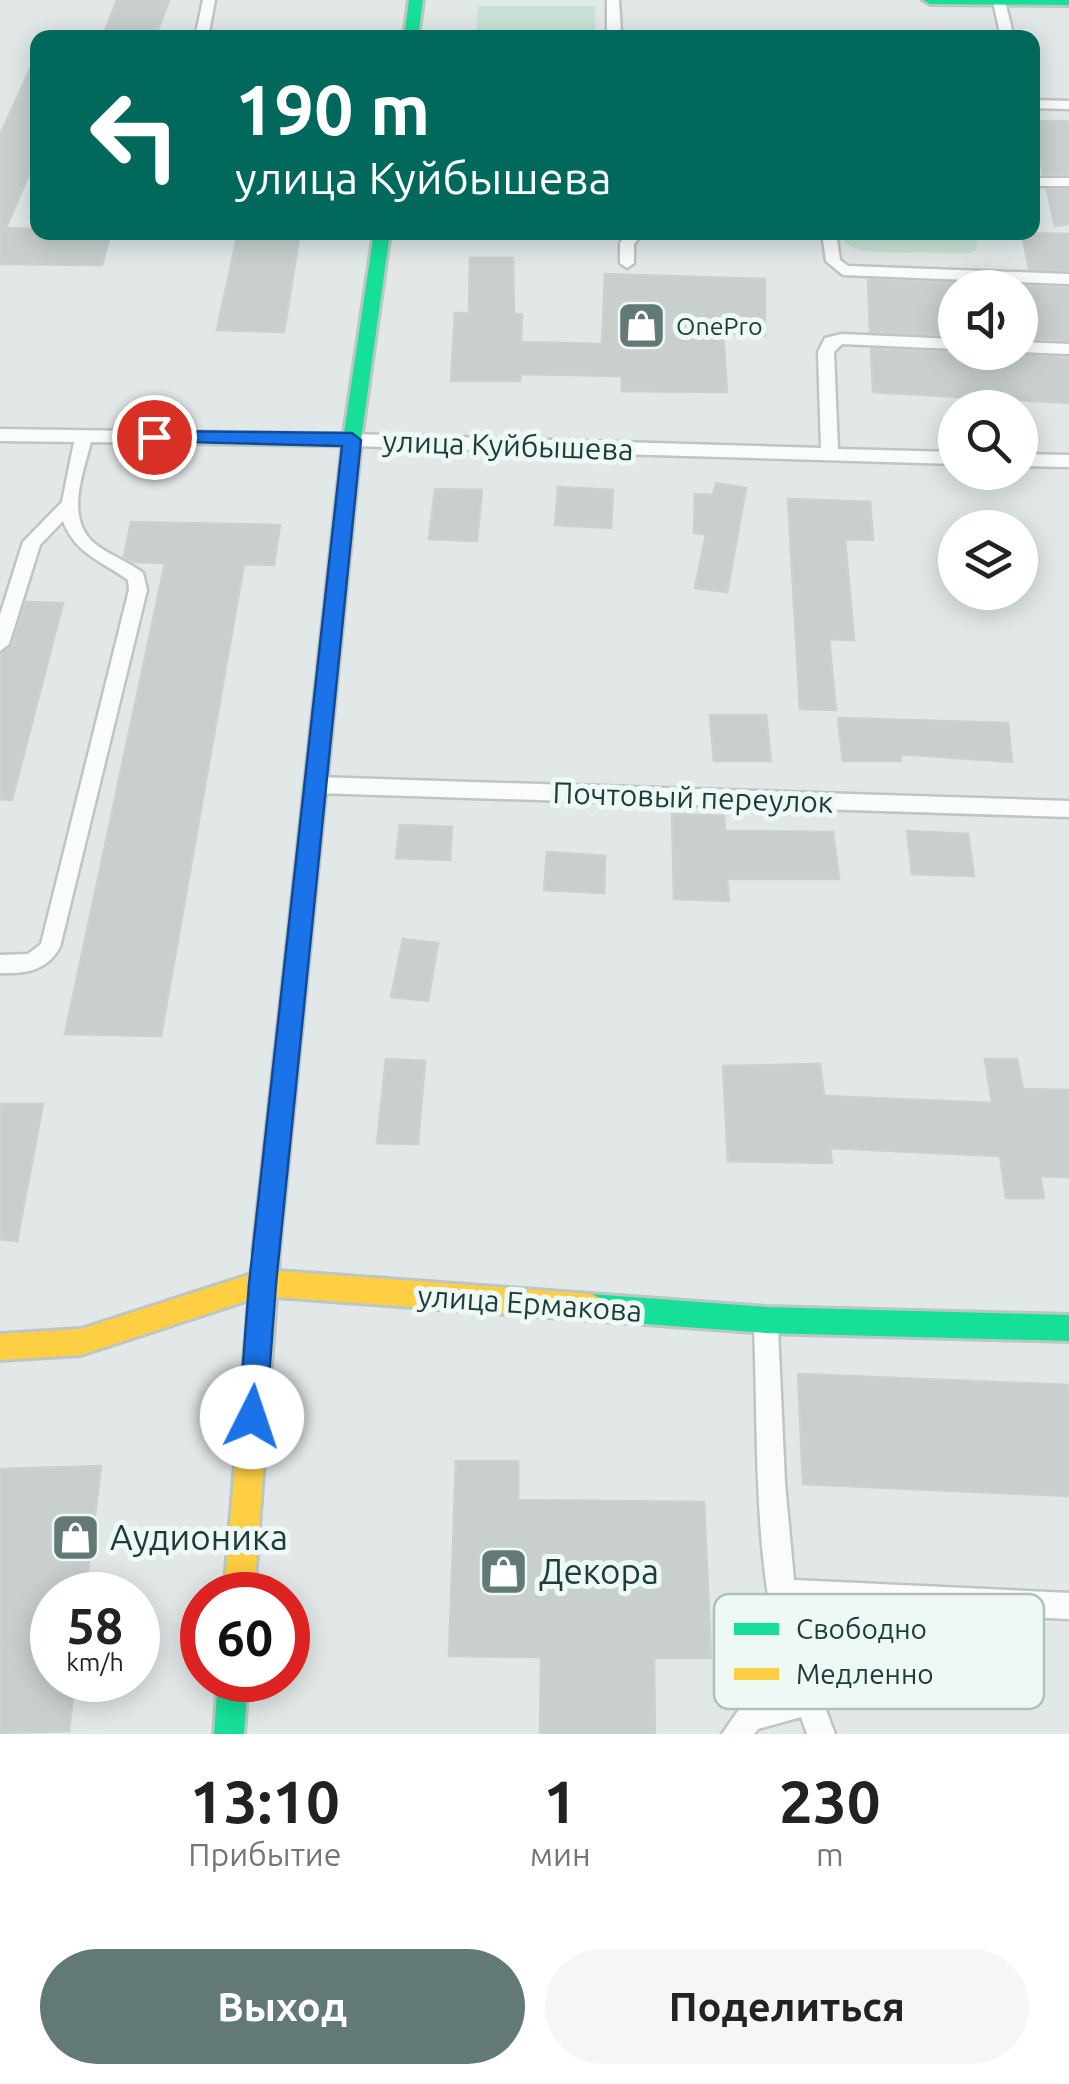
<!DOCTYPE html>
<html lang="ru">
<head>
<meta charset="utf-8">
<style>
  body { margin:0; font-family:Ubuntu,sans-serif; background:#f6f6f6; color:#222; height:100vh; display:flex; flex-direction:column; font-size:38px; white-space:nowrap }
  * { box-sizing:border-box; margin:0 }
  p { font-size:32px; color:#767676 }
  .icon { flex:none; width:55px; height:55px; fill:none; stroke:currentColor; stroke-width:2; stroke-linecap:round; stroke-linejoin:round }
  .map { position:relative; height:1734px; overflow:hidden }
  .panel { display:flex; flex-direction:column; background:#fff; flex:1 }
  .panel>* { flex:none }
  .guide { position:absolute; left:30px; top:30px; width:1010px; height:210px; border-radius:20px; box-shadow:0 5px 25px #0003; background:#00695c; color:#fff; overflow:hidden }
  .controls { position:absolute; left:938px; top:270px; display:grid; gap:20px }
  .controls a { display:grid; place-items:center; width:100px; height:100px; border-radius:50%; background:#fff; box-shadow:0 5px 25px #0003; font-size:50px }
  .speed { position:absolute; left:30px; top:1572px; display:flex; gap:20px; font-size:50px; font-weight:700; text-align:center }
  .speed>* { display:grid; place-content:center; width:130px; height:130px; border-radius:50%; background:#fff; box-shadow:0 5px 25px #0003; line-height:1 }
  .speed small { font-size:25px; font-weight:400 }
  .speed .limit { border:15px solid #d22; background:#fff; color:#111 }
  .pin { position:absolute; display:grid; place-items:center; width:85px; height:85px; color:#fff; margin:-42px; border:5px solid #fff; border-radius:50%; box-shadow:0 2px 10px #0007 }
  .me { position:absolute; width:110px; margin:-55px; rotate:4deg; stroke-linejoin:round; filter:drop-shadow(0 0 8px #0008) }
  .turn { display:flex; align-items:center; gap:35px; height:210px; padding:0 40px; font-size:45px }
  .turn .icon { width:130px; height:130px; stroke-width:2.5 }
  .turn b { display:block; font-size:70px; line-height:85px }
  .eta { display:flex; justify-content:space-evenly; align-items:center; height:170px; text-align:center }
  .eta b { font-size:60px; font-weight:600; line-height:70px }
  .action { display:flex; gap:20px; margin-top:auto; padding:20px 40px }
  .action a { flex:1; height:115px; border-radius:60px; background:#627977; color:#fff; font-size:40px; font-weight:600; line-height:115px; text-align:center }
  .action a+a { background:#f6f6f6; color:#222 }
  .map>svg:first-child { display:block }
  .green { fill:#c8e3d6 }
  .building { fill:#c8cfcd; stroke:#cad1d0; stroke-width:2.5 }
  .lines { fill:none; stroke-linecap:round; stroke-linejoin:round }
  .lane-casing { stroke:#bec5c4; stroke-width:5 }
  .fast-casing { stroke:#bcc6c4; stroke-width:6 }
  .slow-casing { stroke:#bcc6c4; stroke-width:6 }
  .lane { fill:#fafcfb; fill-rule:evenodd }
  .fast { fill:#16e098; fill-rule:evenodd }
  .slow { fill:#ffcf43; fill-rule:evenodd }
  .route { fill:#1a73e8; stroke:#114b97; stroke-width:2.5 }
  .labels { text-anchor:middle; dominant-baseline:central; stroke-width:10; stroke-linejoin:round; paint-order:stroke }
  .far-poi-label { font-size:25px; fill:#1d3d3a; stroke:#eef8f5; text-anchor:start }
  .street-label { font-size:30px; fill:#1d3d3a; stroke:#eef8f5 }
  .near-poi-label { font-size:35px; fill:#1d3d3a; stroke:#eef8f5; text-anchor:start }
  .key { fill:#eef8f5; stroke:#afc0bd; stroke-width:2.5 }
  .key-label { font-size:28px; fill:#1d3d3a }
</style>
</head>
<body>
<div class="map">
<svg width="1069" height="1734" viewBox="0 0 1069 1734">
  <rect width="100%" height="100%" fill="#e1e8e7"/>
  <path class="green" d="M 478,6 L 595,6 L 595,37 L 476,37 Z
    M 844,233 L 979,233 L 976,250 L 969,253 L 873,252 L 857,250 L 845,243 Z"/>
  <path class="building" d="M 117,0 L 169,0 L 155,38 L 102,38 Z
    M 38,52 L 38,153 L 6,228 L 111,232 L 102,265 L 0,264 L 0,135 Z
    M 1032,121 L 1069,121 L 1069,174 L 1043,174 Z
    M 1047,190 L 1069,190 L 1069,224 L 1055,226 Z
    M 238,232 L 300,232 L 284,332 L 217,330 Z
    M 1022,233 L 1069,234 L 1069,270 L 1029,269 Z
    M 470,258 L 513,258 L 514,314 L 522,314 L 521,342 L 602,344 L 605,274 L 765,279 L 765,336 L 723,333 L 727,392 L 622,391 L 622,376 L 520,374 L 520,381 L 451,381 L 455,313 L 469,313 Z
    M 868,280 L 955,283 L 955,335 L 870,332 Z
    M 1020,286 L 1069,288 L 1069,340 L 1020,338 Z
    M 871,349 L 1069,358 L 1069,403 L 873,392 Z
    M 716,483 L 746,488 L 727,592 L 695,588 L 706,534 L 694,533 L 695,494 L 713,495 Z
    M 558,487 L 613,490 L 611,528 L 555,525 Z
    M 435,489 L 482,490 L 477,541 L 429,539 Z
    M 788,499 L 870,502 L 873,540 L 845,539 L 854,640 L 829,639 L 836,710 L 800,709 Z
    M 131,522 L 280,525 L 274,565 L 244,564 L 161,1036 L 65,1034 L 165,563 L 134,562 L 124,557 Z
    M 26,602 L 63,603 L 12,800 L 0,799 L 0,655 L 13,645 Z
    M 710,715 L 766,715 L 771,761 L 714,761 Z
    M 838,718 L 1008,723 L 1012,762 L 900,754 L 901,761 L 843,761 Z
    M 672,814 L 724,816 L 725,831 L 833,832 L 839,879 L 727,879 L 729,901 L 674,899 Z
    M 400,825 L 452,827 L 450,860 L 396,858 Z
    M 907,831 L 968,834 L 974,876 L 912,874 Z
    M 547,852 L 605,856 L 604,893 L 544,890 Z
    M 403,939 L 438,943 L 428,1001 L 391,997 Z
    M 386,1059 L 425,1061 L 418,1144 L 377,1143 Z
    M 985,1059 L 1017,1059 L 1023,1089 L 1069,1090 L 1069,1177 L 1040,1176 L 1044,1198 L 1006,1198 L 1000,1156 L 830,1148 L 832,1163 L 728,1161 L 723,1066 L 820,1064 L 824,1096 L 992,1103 Z
    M 0,1104 L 43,1104 L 17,1241 L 0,1239 Z
    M 798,1374 L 1069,1385 L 1069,1496 L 803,1484 Z
    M 456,1461 L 518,1461 L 518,1500 L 704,1502 L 711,1658 L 654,1658 L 655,1734 L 540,1734 L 541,1657 L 449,1656 Z
    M 101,1466 L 85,1595 L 52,1595 L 52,1680 L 75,1680 L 69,1731 L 0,1733 L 0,1469 Z"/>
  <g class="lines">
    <defs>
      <path id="lane" d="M 203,0 L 215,0 L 208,38 L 195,38 Z
        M 607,0 L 619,0 L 621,33 L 624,38 L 611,38 L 607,33 Z
        M 993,1 L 1005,1 L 1014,38 L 1001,38 Z
        M 1032,100 L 1069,101 L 1069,109 L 1032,108 Z
        M 1032,178 L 1069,178 L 1069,186 L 1032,186 Z
        M 628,232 L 644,232 L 634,244 L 634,263 L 627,268 L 620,263 L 620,243 Z
        M 822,232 L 836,232 L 840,260 L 848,266 L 1069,274 L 1069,284 L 843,275 L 826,261 Z
        M 842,334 L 955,339 L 955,349 L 842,344 L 834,352 L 838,449 L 955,452 L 955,464 L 352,446 L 91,442 C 83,473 65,518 94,543 C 108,555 128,561 143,573 L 147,590 L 60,947 C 47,971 25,974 0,973 L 0,955 L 28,954 L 41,944 L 129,590 L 128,580 C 102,561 75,554 63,521 L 40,545 L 9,644 L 0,651 L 0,615 L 23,542 L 62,502 L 74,442 L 0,441 L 0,429 L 352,434 L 821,448 L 818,352 L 825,338 Z
        M 1020,342 L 1069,344 L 1069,354 L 1020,352 Z
        M 1020,454 L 1069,455 L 1069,467 L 1020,466 Z
        M 316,777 L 1069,801 L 1069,817 L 316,793 L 306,785 Z
        M 766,1316 L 774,1320 L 778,1328 L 785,1483 L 794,1580 L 1069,1593 L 1069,1619 L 798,1606 L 817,1686 L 835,1734 L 807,1734 L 801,1717 L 758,1729 L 754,1734 L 722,1734 L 740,1708 L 792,1693 C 751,1579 759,1448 754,1328 L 758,1320 Z"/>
      <path id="fast" d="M 409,0 L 423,0 L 418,38 L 404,38 Z
        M 923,0 L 1069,0 L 1069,5 L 930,4 Z
        M 374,232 L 390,232 L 361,440 L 279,1252 L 275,1261 L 266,1264 L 257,1261 L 253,1252 L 343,440 Z
        M 591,1294 L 766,1307 L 1069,1315 L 1069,1341 L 766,1333 L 591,1320 L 582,1316 L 578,1307 L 582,1298 Z
        M 218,1680 L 248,1680 L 244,1734 L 214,1734 Z"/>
      <path id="slow" d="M 266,1240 L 275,1243 L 279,1252 L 278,1271 L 591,1294 L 600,1298 L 604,1307 L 600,1316 L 591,1320 L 276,1297 L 254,1595 L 224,1595 L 249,1300 L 81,1355 L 0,1360 L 0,1334 L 81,1329 L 251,1274 L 257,1243 Z"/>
    </defs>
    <use href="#lane" class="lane-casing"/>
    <use href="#fast" class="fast-casing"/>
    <use href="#slow" class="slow-casing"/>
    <use href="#lane" class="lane"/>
    <use href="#fast" class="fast"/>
    <use href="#slow" class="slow"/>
  </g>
  <path class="route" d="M 154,431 L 352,433 L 361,440 L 276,1284 L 266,1417 L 262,1427 L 252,1431 L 243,1427 L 239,1417 L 249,1284 L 342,446 L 148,441 L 148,433 Z"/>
  <defs>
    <symbol id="shop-square" viewBox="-11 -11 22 22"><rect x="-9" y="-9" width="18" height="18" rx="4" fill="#627977" stroke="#eef8f5"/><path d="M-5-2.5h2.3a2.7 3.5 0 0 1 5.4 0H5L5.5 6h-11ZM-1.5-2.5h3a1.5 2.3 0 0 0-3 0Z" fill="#fff"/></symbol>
  </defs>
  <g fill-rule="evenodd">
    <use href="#shop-square" x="614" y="298" width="55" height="55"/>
    <use href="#shop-square" x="48" y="1510" width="55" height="55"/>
    <use href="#shop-square" x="476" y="1544" width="55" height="55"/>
  </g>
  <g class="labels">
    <g class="far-poi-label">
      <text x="676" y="326">OnePro</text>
    </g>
    <g class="street-label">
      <text transform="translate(508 445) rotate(2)">улица Куйбышева</text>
      <text transform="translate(693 797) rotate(2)">Почтовый переулок</text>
      <text transform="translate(530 1303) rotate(4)">улица Ермакова</text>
    </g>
    <g class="near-poi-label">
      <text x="110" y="1537">Аудионика</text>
      <text x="539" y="1571">Декора</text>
    </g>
  </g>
  <rect x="714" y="1594" width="330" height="115" rx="15" class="key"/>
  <rect x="734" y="1623" width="45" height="12" fill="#16e098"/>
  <rect x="734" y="1668" width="45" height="12" fill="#ffcf43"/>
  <g class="key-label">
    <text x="796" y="1639">Свободно</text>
    <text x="796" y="1684">Медленно</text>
  </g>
</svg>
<div class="controls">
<a><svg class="icon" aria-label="sound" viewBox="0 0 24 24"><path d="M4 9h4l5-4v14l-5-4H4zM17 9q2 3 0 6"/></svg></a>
<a><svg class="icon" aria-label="search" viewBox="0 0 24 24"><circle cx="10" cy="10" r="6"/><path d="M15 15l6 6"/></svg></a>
<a><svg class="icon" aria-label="layers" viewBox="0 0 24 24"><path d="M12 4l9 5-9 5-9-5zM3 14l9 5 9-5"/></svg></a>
</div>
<div class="speed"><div>58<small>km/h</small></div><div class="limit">60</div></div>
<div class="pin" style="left:154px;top:437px;background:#d93025"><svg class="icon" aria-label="arrive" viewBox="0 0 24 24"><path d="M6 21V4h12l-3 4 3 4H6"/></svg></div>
<svg class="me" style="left:252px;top:1417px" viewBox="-20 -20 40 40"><circle r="19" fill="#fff"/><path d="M0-13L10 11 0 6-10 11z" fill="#1a73e8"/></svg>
<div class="guide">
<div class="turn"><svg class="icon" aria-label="left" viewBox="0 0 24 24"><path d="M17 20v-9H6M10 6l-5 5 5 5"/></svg><div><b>190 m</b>улица Куйбышева</div></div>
</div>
</div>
<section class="panel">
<div class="eta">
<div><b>13:10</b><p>Прибытие</p></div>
<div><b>1</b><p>мин</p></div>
<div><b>230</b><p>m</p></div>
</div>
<div class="action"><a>Выход</a><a>Поделиться</a></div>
</section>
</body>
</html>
